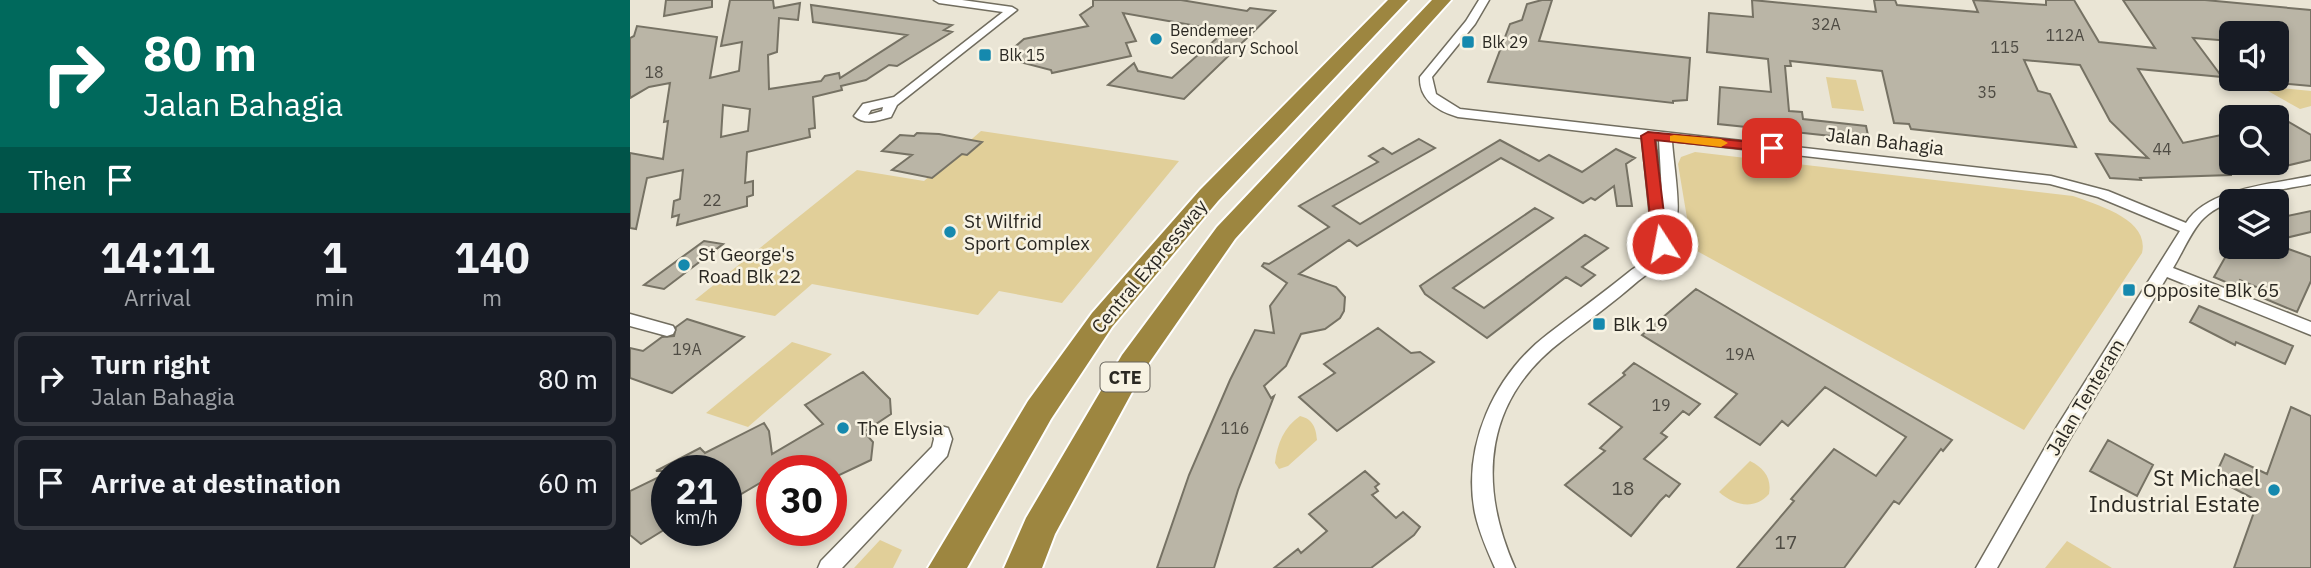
<!DOCTYPE html>
<html lang="en">
<head>
<meta charset="utf-8">
<style>
  body { margin:0; font-family:"IBM Plex Sans",sans-serif; background:#20242c; color:#f1f3f6; height:100vh; display:flex; flex-direction:column; font-size:26px; white-space:nowrap }
  * { box-sizing:border-box; margin:0 }
  p { font-size:23px; color:#9ea1a6 }
  .icon { flex:none; width:38px; height:38px; fill:none; stroke:currentColor; stroke-width:2; stroke-linecap:round; stroke-linejoin:round }
  .map { position:relative; flex:1; overflow:hidden }
  .side { display:flex; flex-direction:column; background:#171b24; width:630px }
  .side>* { flex:none }
  .top-card { background:#00695c; color:#fff; overflow:hidden }
  .tools { position:absolute; left:1589px; top:21px; display:grid; gap:14px }
  .tools a { display:grid; place-items:center; width:70px; height:70px; border-radius:10px; background:#171b24; box-shadow:0 4px 10px #0003; font-size:35px }
  .speed { position:absolute; left:21px; top:455px; display:flex; gap:14px; font-size:35px; font-weight:700; text-align:center }
  .speed>* { display:grid; place-content:center; width:91px; height:91px; border-radius:50%; background:#171b24; box-shadow:0 4px 10px #0003; line-height:1 }
  .speed small { font-size:18px; font-weight:400 }
  .speed .limit { border:10px solid #d22; background:#fff; color:#111 }
  .pin { position:absolute; display:grid; place-items:center; width:60px; height:60px; color:#fff; margin:-30px; border-radius:14px; box-shadow:0 4px 10px #0006 }
  .me { position:absolute; width:77px; margin:-38px; rotate:349deg; stroke-linejoin:round; filter:drop-shadow(0 0 5px #0008) }
  .turn { display:flex; align-items:center; gap:24px; height:147px; padding:0 28px; font-size:32px }
  .turn .icon { width:91px; height:91px; stroke-width:2.5 }
  .turn b { display:block; font-size:49px; line-height:60px }
  .then { display:flex; align-items:center; height:66px; padding:0 28px; background:#0003; gap:14px; font-size:26px }
  .eta { display:flex; justify-content:space-evenly; align-items:center; height:119px; text-align:center }
  .eta b { font-size:42px; font-weight:700; line-height:49px }
  ul { padding:0; list-style:none }
  li { display:flex; align-items:center; gap:21px; height:94px; margin:0 14px 10px; padding:0 14px; border:4px solid #363941; border-radius:10px }
  li div { flex:1 }
  li b { display:block; font-size:26px }
  li em { font-style:normal }
  main { display:flex; flex:1; min-height:0 }
  .map>svg:first-child { display:block }
  .green { fill:#e1cf99 }
  .building { fill:#bab5a6; stroke:#767264; stroke-width:2; fill-rule:evenodd }
  .lines { fill:none; stroke-linecap:round; stroke-linejoin:round }
  .minor-casing { stroke:#716d5f; stroke-width:3 }
  .motorway-casing { stroke:#fff; stroke-width:4 }
  .minor { fill:#fff; fill-rule:evenodd }
  .motorway { fill:#9d8640; fill-rule:evenodd }
  .route { fill:#d93025; stroke:#8d1f18; stroke-width:2 }
  .slow { fill:#f59e0b }
  .poi-dot { fill:#1589ae; stroke:#f7f2e2; stroke-width:2.5 }
  .labels { text-anchor:middle; dominant-baseline:central; stroke-width:5; stroke-linejoin:round; paint-order:stroke }
  .number-label { font-size:16px; fill:#4e4b43 }
  .far-poi-label { font-size:16px; fill:#2a2822; stroke:#f7f2e2; text-anchor:start }
  .shield { fill:#f7f2e2; stroke:#68655c; stroke-width:2 }
  .shield-label { font-size:18px; font-weight:bold; fill:#2a2822 }
  .street-label { font-size:19px; fill:#2a2822; stroke:#f7f2e2 }
  .poi-label { font-size:19px; fill:#2a2822; stroke:#f7f2e2; text-anchor:start }
  .near-number-label { font-size:19px; fill:#4e4b43 }
  .near-poi-label { font-size:23px; fill:#2a2822; stroke:#f7f2e2; text-anchor:end }
</style>
</head>
<body>
<main>
<section class="side">
<div class="top-card">
<div class="turn"><svg class="icon" aria-label="right" viewBox="0 0 24 24"><path d="M7 20v-9h11M14 6l5 5-5 5"/></svg><div><b>80 m</b>Jalan Bahagia</div></div>
<div class="then">Then<svg class="icon" aria-label="arrive" viewBox="0 0 24 24"><path d="M6 21V4h12l-3 4 3 4H6"/></svg></div>
</div>
<div class="eta">
<div><b>14:11</b><p>Arrival</p></div>
<div><b>1</b><p>min</p></div>
<div><b>140</b><p>m</p></div>
</div>
<ul>
<li><svg class="icon" aria-label="right" viewBox="0 0 24 24"><path d="M7 20v-9h11M14 6l5 5-5 5"/></svg><div><b>Turn right</b><p>Jalan Bahagia</p></div><em>80 m</em></li>
<li><svg class="icon" aria-label="arrive" viewBox="0 0 24 24"><path d="M6 21V4h12l-3 4 3 4H6"/></svg><div><b>Arrive at destination</b></div><em>60 m</em></li>
</ul>
</section>
<div class="map">
<svg width="1681" height="568" viewBox="0 0 1681 568">
  <rect width="100%" height="100%" fill="#eae5d5"/>
  <path class="green" d="M 1196,77 L 1226,80 L 1234,111 L 1202,108 Z
    M 1621,85 L 1681,91 L 1681,106 L 1670,109 L 1638,91 Z
    M 351,131 L 549,161 L 432,303 L 369,291 L 348,315 L 182,284 L 145,316 L 65,300 L 227,170 L 294,181 Z
    M 1065,152 L 1443,196 C 1467,205 1520,219 1512,253 L 1394,430 L 1056,245 L 1058,224 L 1048,164 L 1051,157 Z
    M 162,342 L 202,354 L 118,427 L 76,413 Z
    M 670,416 C 683,419 686,428 687,440 L 658,466 L 649,469 L 645,463 C 647,444 654,427 670,416 Z
    M 1120,461 C 1134,468 1142,478 1139,494 C 1124,511 1104,505 1089,492 Z
    M 250,540 L 272,550 L 263,568 L 224,568 Z
    M 1437,541 L 1482,568 L 1415,568 Z"/>
  <path class="building" d="M 36,0 L 82,0 L 82,7 L 34,16 Z
    M 100,0 L 143,0 L 144,8 L 170,3 L 168,20 L 149,18 L 147,52 L 138,55 L 139,89 L 191,81 L 195,76 L 209,73 L 210,78 L 277,35 L 183,22 L 181,5 L 322,25 L 314,30 L 322,32 L 267,66 L 259,65 L 236,80 L 211,86 L 212,90 L 183,97 L 185,128 L 179,129 L 180,137 L 117,152 L 115,183 L 123,181 L 123,195 L 117,197 L 117,206 L 47,225 L 49,215 L 42,217 L 44,201 L 50,199 L 53,170 L 17,178 L 6,229 L 0,228 L 0,153 L 33,159 L 38,121 L 34,122 L 40,83 L 19,87 L 0,98 L 0,38 L 4,36 L 7,26 L 87,37 L 80,78 L 109,71 L 112,42 L 91,46 ZM 93,105 L 120,109 L 118,131 L 91,137 Z
    M 463,0 L 551,0 L 617,11 L 620,8 L 645,11 L 554,99 L 478,85 L 504,63 L 508,71 L 542,78 L 595,31 L 493,13 L 506,41 L 496,43 L 501,56 L 422,73 L 421,70 L 382,60 L 380,51 L 394,39 L 458,26 L 450,15 L 463,6 Z
    M 912,0 L 922,0 L 909,41 L 1060,58 L 1057,100 L 1043,101 L 1043,103 L 858,82 L 880,24 L 892,20 L 897,4 Z
    M 1122,0 L 1246,12 L 1244,0 L 1265,0 L 1267,5 L 1348,12 L 1343,0 L 1416,5 L 1416,0 L 1444,0 L 1469,42 L 1525,48 L 1493,0 L 1575,0 L 1681,10 L 1681,86 L 1647,83 L 1647,33 L 1601,33 L 1601,41 L 1563,38 L 1592,77 L 1508,69 L 1553,143 L 1601,133 L 1601,175 L 1510,178 L 1511,180 L 1480,178 L 1466,154 L 1518,158 L 1480,121 L 1450,65 L 1394,60 L 1408,91 L 1420,94 L 1446,147 L 1281,129 L 1279,124 L 1264,123 L 1252,71 L 1160,61 L 1161,66 L 1155,66 L 1159,111 L 1172,112 L 1173,119 L 1236,126 L 1239,140 L 1088,124 L 1090,87 L 1141,92 L 1138,59 L 1077,52 L 1079,13 L 1123,17 Z
    M 1647,115 L 1681,135 L 1681,160 L 1647,168 Z
    M 287,133 L 309,134 L 352,142 L 337,155 L 332,154 L 302,178 L 262,170 L 282,155 L 252,151 L 270,135 L 284,136 Z
    M 789,139 L 805,148 L 703,206 L 730,224 L 870,140 L 909,161 L 919,155 L 952,172 L 986,149 L 1005,158 L 996,164 L 1002,206 L 987,206 L 984,186 L 965,200 L 961,198 L 953,203 L 871,158 L 727,246 L 719,240 L 669,274 L 706,287 L 715,297 L 714,311 L 710,318 L 695,329 L 671,334 L 656,366 L 634,386 L 641,398 L 644,396 L 608,490 L 584,568 L 527,568 L 559,475 L 600,380 L 625,330 L 644,333 L 640,306 L 657,283 L 632,266 L 634,263 L 639,264 L 699,227 L 669,206 L 748,162 L 739,156 L 753,148 L 762,154 Z
    M 905,208 L 923,218 L 823,288 L 854,308 L 955,235 L 978,248 L 952,267 L 965,275 L 951,286 L 936,277 L 857,338 L 795,294 L 790,286 Z
    M 1681,211 L 1681,232 L 1647,240 L 1647,218 Z
    M 74,241 L 93,244 L 34,289 L 14,285 Z
    M 1601,247 L 1653,247 L 1681,257 L 1681,281 L 1667,312 L 1633,298 L 1636,291 L 1610,280 L 1607,287 L 1584,277 Z
    M 1066,289 L 1322,440 L 1313,451 L 1311,449 L 1269,504 L 1264,501 L 1214,568 L 1107,568 L 1164,501 L 1161,499 L 1204,449 L 1246,476 L 1276,437 L 1195,387 L 1158,426 L 1152,421 L 1130,445 L 1085,417 L 1107,394 L 1012,335 Z
    M 1569,306 L 1663,346 L 1655,364 L 1606,342 L 1605,345 L 1560,322 Z
    M 57,319 L 114,337 L 42,393 L 0,378 L 0,348 L 13,351 L 32,337 L 44,336 L 46,327 Z
    M 748,328 L 781,353 L 790,352 L 804,362 L 707,431 L 669,397 L 705,373 L 694,364 Z
    M 1004,363 L 1070,404 L 1059,415 L 1053,411 L 1031,433 L 1037,437 L 1014,459 L 1050,484 L 1039,497 L 1036,495 L 1030,501 L 1001,536 L 935,485 L 975,451 L 970,448 L 992,427 L 959,404 L 995,375 L 993,373 Z
    M 233,372 L 260,399 L 261,414 L 234,432 L 243,442 L 241,460 L 201,479 L 201,471 L 180,471 L 170,460 L 151,471 L 142,471 L 142,476 L 96,503 L 96,471 L 26,471 L 70,448 L 75,453 L 134,423 L 139,431 L 142,454 L 193,424 L 175,405 Z
    M 1661,407 L 1681,416 L 1681,568 L 1604,568 L 1628,501 L 1584,478 L 1595,454 L 1637,474 Z
    M 1478,440 L 1523,465 L 1507,496 L 1460,471 Z
    M 735,471 L 749,484 L 745,487 L 748,491 L 742,495 L 766,518 L 773,512 L 790,527 L 784,535 L 741,568 L 644,568 L 668,549 L 671,553 L 697,531 L 679,514 Z
    M 37,473 L 37,528 L 11,544 L 0,535 L 0,491 Z"/>
  <g class="lines">
    <defs>
      <path id="minor" d="M 304,0 L 332,0 L 382,7 L 387,10 L 267,105 L 261,117 C 248,120 236,126 224,116 L 233,104 L 264,97 L 373,12 L 309,3 ZM 253,107 L 252,111 L 238,115 L 241,110 Z
        M 849,0 L 859,0 L 845,24 L 802,77 L 806,94 L 830,109 L 1421,176 L 1478,191 L 1556,223 C 1577,188 1644,184 1681,176 L 1681,184 C 1647,191 1594,195 1571,221 C 1560,234 1552,253 1543,268 L 1681,322 L 1681,335 L 1537,277 L 1442,435 L 1367,568 L 1346,568 L 1428,425 L 1550,231 L 1468,197 L 1420,184 L 1042,141 C 1043,158 1050,202 1047,215 C 1046,222 1041,228 1040,235 C 1038,243 1037,253 1032,260 C 1026,268 1016,275 1008,281 C 984,302 958,321 933,340 C 854,399 847,483 885,568 L 865,568 C 857,550 849,532 845,513 C 832,446 864,375 918,334 C 945,313 972,294 999,272 C 1005,267 1015,262 1019,255 C 1025,248 1025,234 1028,225 L 1020,216 L 1012,138 L 828,117 C 808,111 789,100 790,77 L 836,21 ZM 1025,139 L 1029,140 L 1032,194 Z
        M 0,314 L 43,326 L 45,330 L 43,334 L 37,336 L 0,326 Z
        M 311,426 L 318,428 L 322,439 L 317,456 L 212,568 L 188,568 L 191,561 L 302,447 L 304,439 L 302,433 L 304,428 Z"/>
      <path id="motorway" d="M 758,0 L 778,0 L 588,201 L 482,327 L 421,419 L 337,568 L 298,568 L 398,401 L 462,313 L 570,190 Z
        M 802,0 L 821,0 L 605,239 L 514,370 L 425,534 L 412,568 L 374,568 L 396,518 L 492,355 L 587,227 Z"/>
    </defs>
    <use href="#minor" class="minor-casing"/>
    <use href="#motorway" class="motorway-casing"/>
    <use href="#minor" class="minor"/>
    <use href="#motorway" class="motorway"/>
  </g>
  <path class="route" d="M 1018,132 L 1142,144 L 1149,148 L 1142,152 L 1025,140 L 1034,214 L 1042,223 L 1040,244 L 1032,249 L 1025,244 L 1027,224 L 1020,216 L 1011,136 Z"/>
  <path class="slow" d="M 1044,135 L 1091,139 L 1098,143 L 1091,147 L 1040,141 L 1040,136 Z"/>
  <g class="poi-dot">
    <circle cx="526" cy="39" r="7"/>
    <rect x="831" y="35" width="14" height="14" rx="3.5"/>
    <rect x="348" y="48" width="14" height="14" rx="3.5"/>
    <circle cx="320" cy="232" r="7"/>
    <circle cx="54" cy="265" r="7"/>
    <rect x="1492" y="283" width="14" height="14" rx="3.5"/>
    <rect x="962" y="317" width="14" height="14" rx="3.5"/>
    <circle cx="213" cy="428" r="7"/>
    <circle cx="1644" cy="490" r="7"/>
  </g>
  <g class="labels">
    <g class="number-label">
      <text x="1196" y="24">32A</text>
      <text x="1435" y="35">112A</text>
      <text x="1375" y="47">115</text>
      <text x="24" y="72">18</text>
      <text x="1357" y="92">35</text>
      <text x="1532" y="149">44</text>
      <text x="82" y="200">22</text>
      <text x="57" y="349">19A</text>
      <text x="1110" y="354">19A</text>
      <text x="1031" y="405">19</text>
      <text x="605" y="428">116</text>
    </g>
    <g class="far-poi-label">
      <text x="540" y="30">Bendemeer<tspan x="540" dy="18">Secondary School</tspan></text>
      <text x="852" y="42">Blk 29</text>
      <text x="369" y="55">Blk 15</text>
    </g>
    <rect class="shield" x="470.5" y="362.5" width="49" height="29" rx="5"/>
    <g class="shield-label">
      <text x="495" y="377">CTE</text>
    </g>
    <g class="street-label">
      <text transform="translate(1255 141) rotate(7)">Jalan Bahagia</text>
      <text transform="translate(519 266) rotate(-50)">Central Expressway</text>
      <text transform="translate(1455 397) rotate(-59)">Jalan Tenteram</text>
    </g>
    <g class="poi-label">
      <text x="334" y="221">St Wilfrid<tspan x="334" dy="22">Sport Complex</tspan></text>
      <text x="68" y="254">St George's<tspan x="68" dy="22">Road Blk 22</tspan></text>
      <text x="1513" y="290">Opposite Blk 65</text>
      <text x="983" y="324">Blk 19</text>
      <text x="227" y="428">The Elysia</text>
    </g>
    <g class="near-number-label">
      <text x="993" y="488">18</text>
      <text x="1156" y="542">17</text>
    </g>
    <g class="near-poi-label">
      <text x="1630" y="477">St Michael<tspan x="1630" dy="26">Industrial Estate</tspan></text>
    </g>
  </g>
</svg>
<div class="tools">
<a><svg class="icon" aria-label="sound" viewBox="0 0 24 24"><path d="M4 9h4l5-4v14l-5-4H4zM17 9q2 3 0 6"/></svg></a>
<a><svg class="icon" aria-label="search" viewBox="0 0 24 24"><circle cx="10" cy="10" r="6"/><path d="M15 15l6 6"/></svg></a>
<a><svg class="icon" aria-label="layers" viewBox="0 0 24 24"><path d="M12 4l9 5-9 5-9-5zM3 14l9 5 9-5"/></svg></a>
</div>
<div class="speed"><div>21<small>km/h</small></div><div class="limit">30</div></div>
<div class="pin" style="left:1142px;top:148px;background:#d93025"><svg class="icon" aria-label="arrive" viewBox="0 0 24 24"><path d="M6 21V4h12l-3 4 3 4H6"/></svg></div>
<svg class="me" style="left:1032px;top:244px" viewBox="-20 -20 40 40"><circle r="17" fill="#d93025" stroke="#fff" stroke-width="3"/><path d="M0-11L8 9 0 5-8 9z" fill="#fff"/></svg>
</div>
</main>
</body>
</html>
